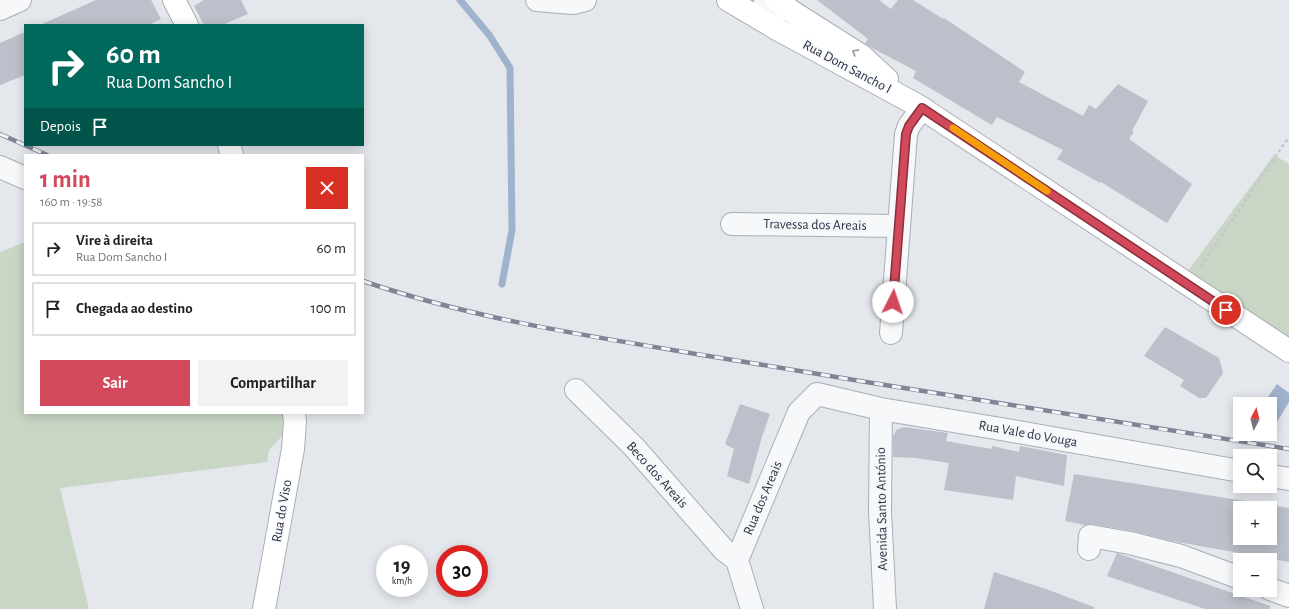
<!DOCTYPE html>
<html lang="pt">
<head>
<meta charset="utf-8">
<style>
  body { margin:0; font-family:"Alegreya Sans",sans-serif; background:#f2f2f2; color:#202124; height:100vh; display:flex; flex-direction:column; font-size:15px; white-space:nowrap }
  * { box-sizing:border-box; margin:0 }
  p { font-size:13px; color:#757577 }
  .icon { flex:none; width:22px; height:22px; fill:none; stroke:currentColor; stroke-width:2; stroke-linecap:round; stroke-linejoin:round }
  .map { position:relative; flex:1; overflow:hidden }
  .panel { position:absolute; left:24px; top:154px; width:340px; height:260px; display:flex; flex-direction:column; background:#fff; border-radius:0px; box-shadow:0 2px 10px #0003 }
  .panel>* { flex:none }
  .top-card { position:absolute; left:24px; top:24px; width:340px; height:122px; border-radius:0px; box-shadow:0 2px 10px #0003; background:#00695c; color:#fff; overflow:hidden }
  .needle { width:26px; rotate:7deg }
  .buttons { position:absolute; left:1233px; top:397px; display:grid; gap:8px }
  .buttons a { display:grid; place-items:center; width:44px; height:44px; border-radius:0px; background:#fff; box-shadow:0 2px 10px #0003; font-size:20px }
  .speed { position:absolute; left:376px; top:545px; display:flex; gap:8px; font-size:20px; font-weight:700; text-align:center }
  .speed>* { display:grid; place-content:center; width:52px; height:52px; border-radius:50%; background:#fff; box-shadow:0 2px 10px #0003; line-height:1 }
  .speed small { font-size:10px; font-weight:400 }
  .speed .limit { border:6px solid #d22; background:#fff; color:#111 }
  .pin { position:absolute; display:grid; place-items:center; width:34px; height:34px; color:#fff; margin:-17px; border:2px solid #fff; border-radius:50%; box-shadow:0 1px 4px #0007 }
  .me { position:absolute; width:44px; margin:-22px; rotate:4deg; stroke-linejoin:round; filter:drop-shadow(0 0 3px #0008) }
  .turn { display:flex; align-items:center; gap:14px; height:84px; padding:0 16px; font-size:18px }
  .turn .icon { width:52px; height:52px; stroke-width:2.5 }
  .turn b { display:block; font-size:28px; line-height:34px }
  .then { display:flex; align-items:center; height:38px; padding:0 16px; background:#0003; gap:8px; font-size:15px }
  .round { display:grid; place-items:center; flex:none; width:42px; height:42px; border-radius:0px; background:#f2f2f2 }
  .overview { display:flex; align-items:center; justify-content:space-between; height:68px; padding:0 16px }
  h1 { font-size:24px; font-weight:700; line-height:30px; color:#d1495b }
  .primary-button { display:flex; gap:8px; margin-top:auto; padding:8px 16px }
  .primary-button a { flex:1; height:46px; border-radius:0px; background:#d1495b; color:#fff; font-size:16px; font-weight:700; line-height:46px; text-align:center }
  .primary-button a+a { background:#f2f2f2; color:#202124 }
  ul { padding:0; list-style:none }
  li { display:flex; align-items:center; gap:12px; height:54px; margin:0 8px 6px; padding:0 8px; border:2px solid #e0e0e0; border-radius:0px }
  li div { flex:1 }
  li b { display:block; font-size:15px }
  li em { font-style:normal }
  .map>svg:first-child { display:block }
  .green { fill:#c9d6c5 }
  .water { fill:#9fb4cc }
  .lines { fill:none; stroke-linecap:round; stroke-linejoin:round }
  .stream { stroke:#9fb4cc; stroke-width:7 }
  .building { fill:#bbc0ca; fill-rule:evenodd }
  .street-casing { stroke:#a9aeb7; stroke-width:24 }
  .secondary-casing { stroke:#a9aeb7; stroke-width:24 }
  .path { stroke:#c2c5cb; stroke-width:2.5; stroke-dasharray:3 3; stroke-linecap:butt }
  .street { stroke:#f7f8fa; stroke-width:22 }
  .secondary { stroke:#fff; stroke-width:22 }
  .rail-casing { stroke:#7d8696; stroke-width:4.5 }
  .rail { stroke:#f4f6f9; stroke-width:3; stroke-dasharray:9; stroke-linecap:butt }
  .oneway { stroke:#959aa2 }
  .route-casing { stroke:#882f3b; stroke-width:10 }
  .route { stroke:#d1495b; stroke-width:7 }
  .slow { stroke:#f59e0b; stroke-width:7 }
  .labels { text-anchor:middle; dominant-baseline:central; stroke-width:3; stroke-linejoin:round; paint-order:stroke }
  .street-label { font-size:14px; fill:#2b3445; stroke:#f4f6f9 }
</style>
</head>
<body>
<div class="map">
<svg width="1289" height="609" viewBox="0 0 1289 609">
  <rect width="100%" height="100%" fill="#e4e7ec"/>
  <path class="green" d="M 1274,155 L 1289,164 L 1289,337 L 1187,272 Z
    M 25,242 L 25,413 L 294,413 L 295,422 L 269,450 L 267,462 L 60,488 L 89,609 L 0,609 L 0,252 Z"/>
  <path class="water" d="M 1277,384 L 1289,393 L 1289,402 L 1276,424 L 1270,423 L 1270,404 L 1263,404 Z"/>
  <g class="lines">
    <path class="stream" d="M 460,0 L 490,36 L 510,68 L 512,230 L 502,284"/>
  </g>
  <path class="building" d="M 96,0 L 151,0 L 161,19 L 148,25 L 40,25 Z
    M 204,0 L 241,0 L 248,14 L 222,25 L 204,25 L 194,6 Z
    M 817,0 L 879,0 L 891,9 L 898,0 L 913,0 L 943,19 L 944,18 L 1025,72 L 1019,82 L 1083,116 L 1089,105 L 1096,109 L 1118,84 L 1148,101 L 1132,131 L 1134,132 L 1129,139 L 1192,184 L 1167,223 L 1101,182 L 1100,183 L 1057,159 L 1063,150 L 997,117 L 992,125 L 913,78 L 916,71 L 872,48 L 865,43 L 868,39 Z
    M 25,32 L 25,75 L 0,85 L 0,43 Z
    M 1165,327 L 1219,358 L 1223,373 L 1206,398 L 1199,398 L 1180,386 L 1184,380 L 1144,356 Z
    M 740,404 L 770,414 L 761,440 L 749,484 L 727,476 L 734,449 L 725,444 Z
    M 904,427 L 948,433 L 946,441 L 991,449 L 992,446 L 1019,452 L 1020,446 L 1067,455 L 1064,486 L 1016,476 L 1013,500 L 944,490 L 949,463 L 916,458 L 893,457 L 893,437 L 896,430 Z
    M 1074,474 L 1289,508 L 1289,562 L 1172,541 L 1132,531 L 1092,524 L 1085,525 L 1065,521 ZM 1240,508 L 1270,508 L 1270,538 L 1240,538 Z
    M 1117,553 L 1270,606 L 1270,609 L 1205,609 L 1107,576 Z
    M 994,572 L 1046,589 L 1094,607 L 1094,609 L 984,609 Z"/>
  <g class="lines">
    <defs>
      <path id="street" d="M 537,0 L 573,3 L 585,0
        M 765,0 L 765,8 L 777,29
        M 0,9 L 20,0
        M 0,167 L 25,178
        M 732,224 L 899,226
        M 891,333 L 906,134 L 909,126 L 922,108
        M 576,390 L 634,447 L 724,550 L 737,560
        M 881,409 L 880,511 L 885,609
        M 1270,476 L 1289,479
        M 1089,549 L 1090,536 L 1130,543 L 1181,556 L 1240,578
        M 1270,589 L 1289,596
        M 752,609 L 737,560 L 799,412 L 817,394 L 881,409 L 995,428 L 1240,471"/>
      <path id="secondary" d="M 174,0 L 187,25
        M 728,0 L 777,29 L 917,105 L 1289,351
        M 777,0 L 791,11 L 862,56 L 887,79
        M 229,145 L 232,155
        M 264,609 L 293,449 L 295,422 L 294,413"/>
    </defs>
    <use href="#street" class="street-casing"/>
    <use href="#secondary" class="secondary-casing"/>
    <path class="path" d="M 1201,266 L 1286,141 L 1289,140"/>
    <use href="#street" class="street"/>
    <use href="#secondary" class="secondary"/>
    <defs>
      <path id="rail" d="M 0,134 L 47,155
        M 363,281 C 482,322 609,339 733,360 C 918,391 1103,420 1289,449"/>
    </defs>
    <use href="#rail" class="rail-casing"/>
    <use href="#rail" class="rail"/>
  </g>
  <defs><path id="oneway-chevron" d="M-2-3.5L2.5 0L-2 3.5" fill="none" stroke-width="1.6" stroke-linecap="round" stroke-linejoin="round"/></defs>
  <use class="oneway" href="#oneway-chevron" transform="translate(855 52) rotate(-148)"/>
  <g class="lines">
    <defs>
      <path id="route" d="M 893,302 L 906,134 L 909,126 L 922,108 L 1226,310"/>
    </defs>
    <use href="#route" class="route-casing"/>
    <use href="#route" class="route"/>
    <path class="slow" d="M 953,128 L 1047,191"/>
  </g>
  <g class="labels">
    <g class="street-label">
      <text transform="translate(847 67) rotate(28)">Rua Dom Sancho I</text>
      <text transform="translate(815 225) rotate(1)">Travessa dos Areais</text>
      <text transform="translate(1028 434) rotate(10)">Rua Vale do Vouga</text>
      <text transform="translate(657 475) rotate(48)">Beco dos Areais</text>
      <text transform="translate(763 498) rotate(-67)">Rua dos Areais</text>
      <text transform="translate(882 509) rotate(-91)">Avenida Santo António</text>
      <text transform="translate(282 511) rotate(-80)">Rua do Viso</text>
    </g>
  </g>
</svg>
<div class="buttons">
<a><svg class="needle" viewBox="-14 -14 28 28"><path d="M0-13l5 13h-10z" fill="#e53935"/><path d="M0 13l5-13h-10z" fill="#757577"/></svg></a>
<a><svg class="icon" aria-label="search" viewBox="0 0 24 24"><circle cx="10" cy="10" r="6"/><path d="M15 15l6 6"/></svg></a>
<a>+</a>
<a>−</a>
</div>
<div class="speed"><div>19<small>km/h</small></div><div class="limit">30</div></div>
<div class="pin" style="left:1226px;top:310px;background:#d93025"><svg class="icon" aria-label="arrive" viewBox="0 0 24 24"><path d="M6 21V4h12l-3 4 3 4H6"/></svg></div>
<svg class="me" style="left:893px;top:302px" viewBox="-20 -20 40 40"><circle r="19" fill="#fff"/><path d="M0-13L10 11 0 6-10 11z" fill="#d1495b"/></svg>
<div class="top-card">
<div class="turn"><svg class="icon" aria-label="right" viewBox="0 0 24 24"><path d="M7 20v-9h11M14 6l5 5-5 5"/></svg><div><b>60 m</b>Rua Dom Sancho I</div></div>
<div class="then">Depois<svg class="icon" aria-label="arrive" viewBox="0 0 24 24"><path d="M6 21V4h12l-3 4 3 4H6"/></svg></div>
</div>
<section class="panel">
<div class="overview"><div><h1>1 min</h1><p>160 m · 19:58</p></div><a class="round" style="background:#d93025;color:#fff"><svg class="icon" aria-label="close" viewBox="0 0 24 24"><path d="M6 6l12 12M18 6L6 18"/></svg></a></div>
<ul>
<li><svg class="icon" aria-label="right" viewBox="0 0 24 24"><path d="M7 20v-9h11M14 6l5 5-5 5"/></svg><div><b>Vire à direita</b><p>Rua Dom Sancho I</p></div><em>60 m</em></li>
<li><svg class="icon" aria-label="arrive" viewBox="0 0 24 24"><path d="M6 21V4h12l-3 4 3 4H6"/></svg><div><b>Chegada ao destino</b></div><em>100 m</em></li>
</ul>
<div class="primary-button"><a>Sair</a><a>Compartilhar</a></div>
</section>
</div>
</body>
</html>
